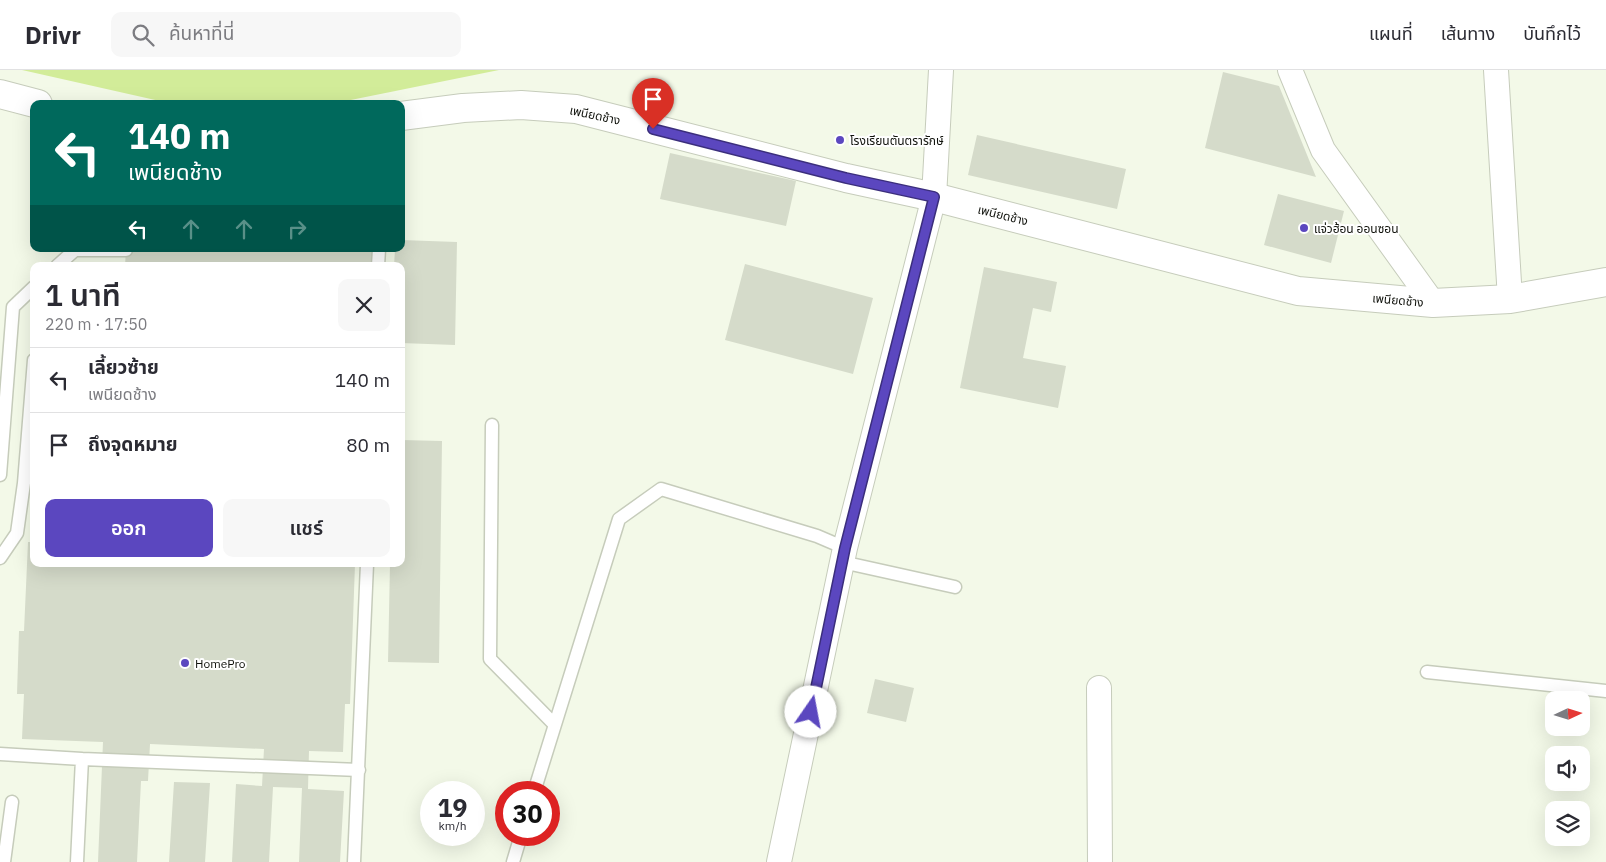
<!DOCTYPE html>
<html lang="th">
<head>
<meta charset="utf-8">
<style>
  body { margin:0; font-family:"IBM Plex Sans","Noto Sans Thai",sans-serif; background:#f7f7f7; color:#2b2b33; height:100vh; display:flex; flex-direction:column; font-size:19px; white-space:nowrap }
  * { box-sizing:border-box; margin:0 }
  p { font-size:16px; color:#7c7c81 }
  .icon { flex:none; width:28px; height:28px; fill:none; stroke:currentColor; stroke-width:2; stroke-linecap:round; stroke-linejoin:round }
  .map { position:relative; flex:1; overflow:hidden }
  .details { position:absolute; left:30px; top:192px; width:375px; height:305px; display:flex; flex-direction:column; background:#fff; border-radius:10px; box-shadow:0 5px 20px #0002 }
  .details>* { flex:none }
  .banner { position:absolute; left:30px; top:30px; width:375px; height:152px; border-radius:10px; box-shadow:0 5px 20px #0002; background:#00695c; color:#fff; overflow:hidden }
  .needle { width:32px; rotate:86deg }
  .fabs { position:absolute; left:1545px; top:621px; display:grid; gap:10px }
  .fabs a { display:grid; place-items:center; width:45px; height:45px; border-radius:10px; background:#fff; box-shadow:0 5px 20px #0002; font-size:25px }
  .speed { position:absolute; left:420px; top:711px; display:flex; gap:10px; font-size:25px; font-weight:700; text-align:center }
  .speed>* { display:grid; place-content:center; width:65px; height:65px; border-radius:50%; background:#fff; box-shadow:0 5px 20px #0002; line-height:1 }
  .speed small { font-size:12px; font-weight:400 }
  .speed .limit { border:8px solid #d22; background:#fff; color:#111 }
  .pin { position:absolute; display:grid; place-items:center; width:42px; height:42px; color:#fff; margin:-51px -21px; border-radius:50% 50% 50% 0; rotate:-45deg; box-shadow:0 0 5px #0007 }
  .pin .icon { rotate:45deg }
  .me { position:absolute; width:55px; margin:-28px; rotate:12deg; stroke-linejoin:round; filter:drop-shadow(0 0 4px #0008) }
  .turn { display:flex; align-items:center; gap:18px; height:105px; padding:0 15px; font-size:22px }
  .turn .icon { width:65px; height:65px; stroke-width:2.5 }
  .turn b { display:block; font-size:35px; line-height:42px }
  .lanes { display:flex; align-items:center; height:48px; padding:0 15px; background:#0003; justify-content:center; gap:25px; direction:ltr }
  .lanes .off { opacity:.35 }
  .round { display:grid; place-items:center; flex:none; width:52px; height:52px; border-radius:10px; background:#f7f7f7 }
  .headline { display:flex; align-items:center; justify-content:space-between; height:85px; padding:0 15px }
  h1 { font-size:30px; font-weight:600; line-height:38px }
  .cta { display:flex; gap:10px; margin-top:auto; padding:10px 15px }
  .cta a { flex:1; height:58px; border-radius:10px; background:#5b47bf; color:#fff; font-size:20px; font-weight:600; line-height:58px; text-align:center }
  .cta a+a { background:#f7f7f7; color:#2b2b33 }
  ul { padding:0; list-style:none }
  li { display:flex; align-items:center; gap:15px; height:65px; padding:0 15px; border-top:1px solid #e1e1e2 }
  li div { flex:1 }
  li b { display:block; font-size:19px }
  li em { font-style:normal }
  header { display:flex; align-items:center; gap:30px; box-sizing:border-box; height:70px; padding:0 25px; background:#fff; border-bottom:1px solid #e1e1e2 }
  header strong { font-size:24px }
  nav { display:flex; gap:28px; margin-inline-start:auto; font-size:18px }
  .search { width:350px; height:45px; background:#f7f7f7; display:flex; align-items:center; gap:12px; box-sizing:border-box; padding:0 18px; border-radius:10px; color:#7c7c81; font-size:19px }
  .map>svg:first-child { display:block }
  .green { fill:#d2ec99 }
  .building { fill:#d5dbca }
  .lines { fill:none; stroke-linecap:round; stroke-linejoin:round }
  .service-casing { stroke:#c6ccbb; stroke-width:15 }
  .minor-casing { stroke:#c6ccbb; stroke-width:26 }
  .tertiary-casing { stroke:#c6ccbb; stroke-width:30 }
  .service { stroke:#fff; stroke-width:12 }
  .minor { stroke:#fff; stroke-width:24 }
  .tertiary { stroke:#fff; stroke-width:28 }
  .route-casing { stroke:#3b2e7c; stroke-width:12 }
  .route { stroke:#5b47bf; stroke-width:9 }
  .poi-dot { fill:#5b47bf; stroke:#fff; stroke-width:2 }
  .labels { text-anchor:middle; dominant-baseline:central; stroke-width:4; stroke-linejoin:round; paint-order:stroke }
  .street-label { font-size:12px; fill:#10120c; stroke:#fff }
  .poi-label { font-size:12px; fill:#10120c; stroke:#fff; text-anchor:start }
</style>
</head>
<body>
<header>
<strong>Drivr</strong>
<div class="search"><svg class="icon" aria-label="search" viewBox="0 0 24 24"><circle cx="10" cy="10" r="6"/><path d="M15 15l6 6"/></svg>ค้นหาที่นี่</div>
<nav><a>แผนที่</a><a>เส้นทาง</a><a>บันทึกไว้</a></nav>
</header>
<div class="map">
<svg width="1606" height="792" viewBox="0 0 1606 792">
  <rect width="100%" height="100%" fill="#f3f9e8"/>
  <path class="green" d="M 22,0 L 499,0 L 331,34 L 173,34 Z"/>
  <path class="building" d="M 1223,2 L 1279,16 L 1316,107 L 1205,78 Z
    M 977,65 L 1126,99 L 1117,139 L 968,105 Z
    M 670,83 L 796,111 L 786,156 L 660,129 Z
    M 1278,124 L 1344,141 L 1331,193 L 1264,175 Z
    M 401,170 L 457,172 L 455,275 L 401,273 L 401,196 L 394,196 L 395,179 L 401,179 Z
    M 126,179 L 374,179 L 374,196 L 125,196 Z
    M 745,194 L 873,228 L 853,304 L 725,270 Z
    M 984,197 L 1057,212 L 1051,242 L 1033,238 L 1023,288 L 1066,296 L 1058,338 L 960,318 Z
    M 401,370 L 442,371 L 439,593 L 388,592 L 390,494 L 401,494 Z
    M 28,472 L 34,472 L 34,494 L 355,494 L 350,634 L 345,634 L 343,682 L 309,681 L 308,719 L 344,721 L 340,792 L 299,792 L 302,718 L 273,717 L 269,792 L 232,792 L 236,714 L 262,716 L 264,679 L 150,674 L 148,711 L 141,711 L 137,792 L 98,792 L 103,672 L 22,669 L 24,624 L 17,624 L 19,561 L 24,561 Z
    M 875,609 L 914,618 L 906,652 L 867,643 Z
    M 174,712 L 210,713 L 205,792 L 169,792 Z"/>
  <g class="lines">
    <defs>
      <path id="service" d="M 57,196 L 75,180 L 126,180
        M 378,196 L 379,179
        M 492,355 L 490,589 L 554,654
        M 0,405 L 13,237 L 34,217
        M 0,488 L 17,463 L 24,413 L 34,290
        M 842,492 L 955,517
        M 1427,602 L 1606,621
        M 0,684 L 82,689 L 77,792
        M 82,689 L 359,700
        M 534,722 L 619,449 L 661,419 L 817,466 L 845,478
        M 4,792 L 12,732
        M 354,792 L 367,494
        M 513,792 L 521,765"/>
      <path id="minor" d="M 1290,0 L 1323,80 L 1433,233
        M 1496,0 L 1510,229
        M 1099,618 L 1100,792
        M 779,792 L 845,478 L 934,127 L 941,0"/>
      <path id="tertiary" d="M 0,24 L 38,34
        M 401,46 L 463,38 L 521,35 L 576,39 L 846,108 L 934,127 L 1298,221 L 1433,233 L 1510,229 L 1606,212"/>
    </defs>
    <use href="#service" class="service-casing"/>
    <use href="#minor" class="minor-casing"/>
    <use href="#tertiary" class="tertiary-casing"/>
    <use href="#service" class="service"/>
    <use href="#minor" class="minor"/>
    <use href="#tertiary" class="tertiary"/>
  </g>
  <g class="lines">
    <defs>
      <path id="route" d="M 653,59 L 846,108 L 934,127 L 845,478 L 811,642"/>
    </defs>
    <use href="#route" class="route-casing"/>
    <use href="#route" class="route"/>
  </g>
  <g class="poi-dot">
    <circle cx="840" cy="70" r="5"/>
    <circle cx="1304" cy="158" r="5"/>
    <circle cx="185" cy="593" r="5"/>
  </g>
  <g class="labels">
    <g class="street-label">
      <text transform="translate(595 45) rotate(12)">เพนียดช้าง</text>
      <text transform="translate(1003 145) rotate(14)">เพนียดช้าง</text>
      <text transform="translate(1398 230) rotate(5)">เพนียดช้าง</text>
    </g>
    <g class="poi-label">
      <text x="850" y="70">โรงเรียนตันตรารักษ์</text>
      <text x="1314" y="158">แจ่วฮ้อน ออนซอน</text>
      <text x="195" y="593">HomePro</text>
    </g>
  </g>
</svg>
<div class="fabs">
<a><svg class="needle" viewBox="-14 -14 28 28"><path d="M0-13l5 13h-10z" fill="#e53935"/><path d="M0 13l5-13h-10z" fill="#7c7c81"/></svg></a>
<a><svg class="icon" aria-label="sound" viewBox="0 0 24 24"><path d="M4 9h4l5-4v14l-5-4H4zM17 9q2 3 0 6"/></svg></a>
<a><svg class="icon" aria-label="layers" viewBox="0 0 24 24"><path d="M12 4l9 5-9 5-9-5zM3 14l9 5 9-5"/></svg></a>
</div>
<div class="speed"><div>19<small>km/h</small></div><div class="limit">30</div></div>
<div class="pin" style="left:653px;top:59px;background:#d93025"><svg class="icon" aria-label="arrive" viewBox="0 0 24 24"><path d="M6 21V4h12l-3 4 3 4H6"/></svg></div>
<svg class="me" style="left:811px;top:642px" viewBox="-20 -20 40 40"><circle r="19" fill="#fff"/><path d="M0-13L10 11 0 6-10 11z" fill="#5b47bf"/></svg>
<div class="banner">
<div class="turn"><svg class="icon" aria-label="left" viewBox="0 0 24 24"><path d="M17 20v-9H6M10 6l-5 5 5 5"/></svg><div><b>140 m</b>เพนียดช้าง</div></div>
<div class="lanes"><svg class="icon" aria-label="left" viewBox="0 0 24 24"><path d="M17 20v-9H6M10 6l-5 5 5 5"/></svg><svg class="icon off" aria-label="ahead" viewBox="0 0 24 24"><path d="M12 20V5M6 11l6-6 6 6"/></svg><svg class="icon off" aria-label="ahead" viewBox="0 0 24 24"><path d="M12 20V5M6 11l6-6 6 6"/></svg><svg class="icon off" aria-label="right" viewBox="0 0 24 24"><path d="M7 20v-9h11M14 6l5 5-5 5"/></svg></div>
</div>
<section class="details">
<div class="headline"><div><h1>1 นาที</h1><p>220 m · 17:50</p></div><a class="round"><svg class="icon" aria-label="close" viewBox="0 0 24 24"><path d="M6 6l12 12M18 6L6 18"/></svg></a></div>
<ul>
<li><svg class="icon" aria-label="left" viewBox="0 0 24 24"><path d="M17 20v-9H6M10 6l-5 5 5 5"/></svg><div><b>เลี้ยวซ้าย</b><p>เพนียดช้าง</p></div><em>140 m</em></li>
<li><svg class="icon" aria-label="arrive" viewBox="0 0 24 24"><path d="M6 21V4h12l-3 4 3 4H6"/></svg><div><b>ถึงจุดหมาย</b></div><em>80 m</em></li>
</ul>
<div class="cta"><a>ออก</a><a>แชร์</a></div>
</section>
</div>
</body>
</html>
